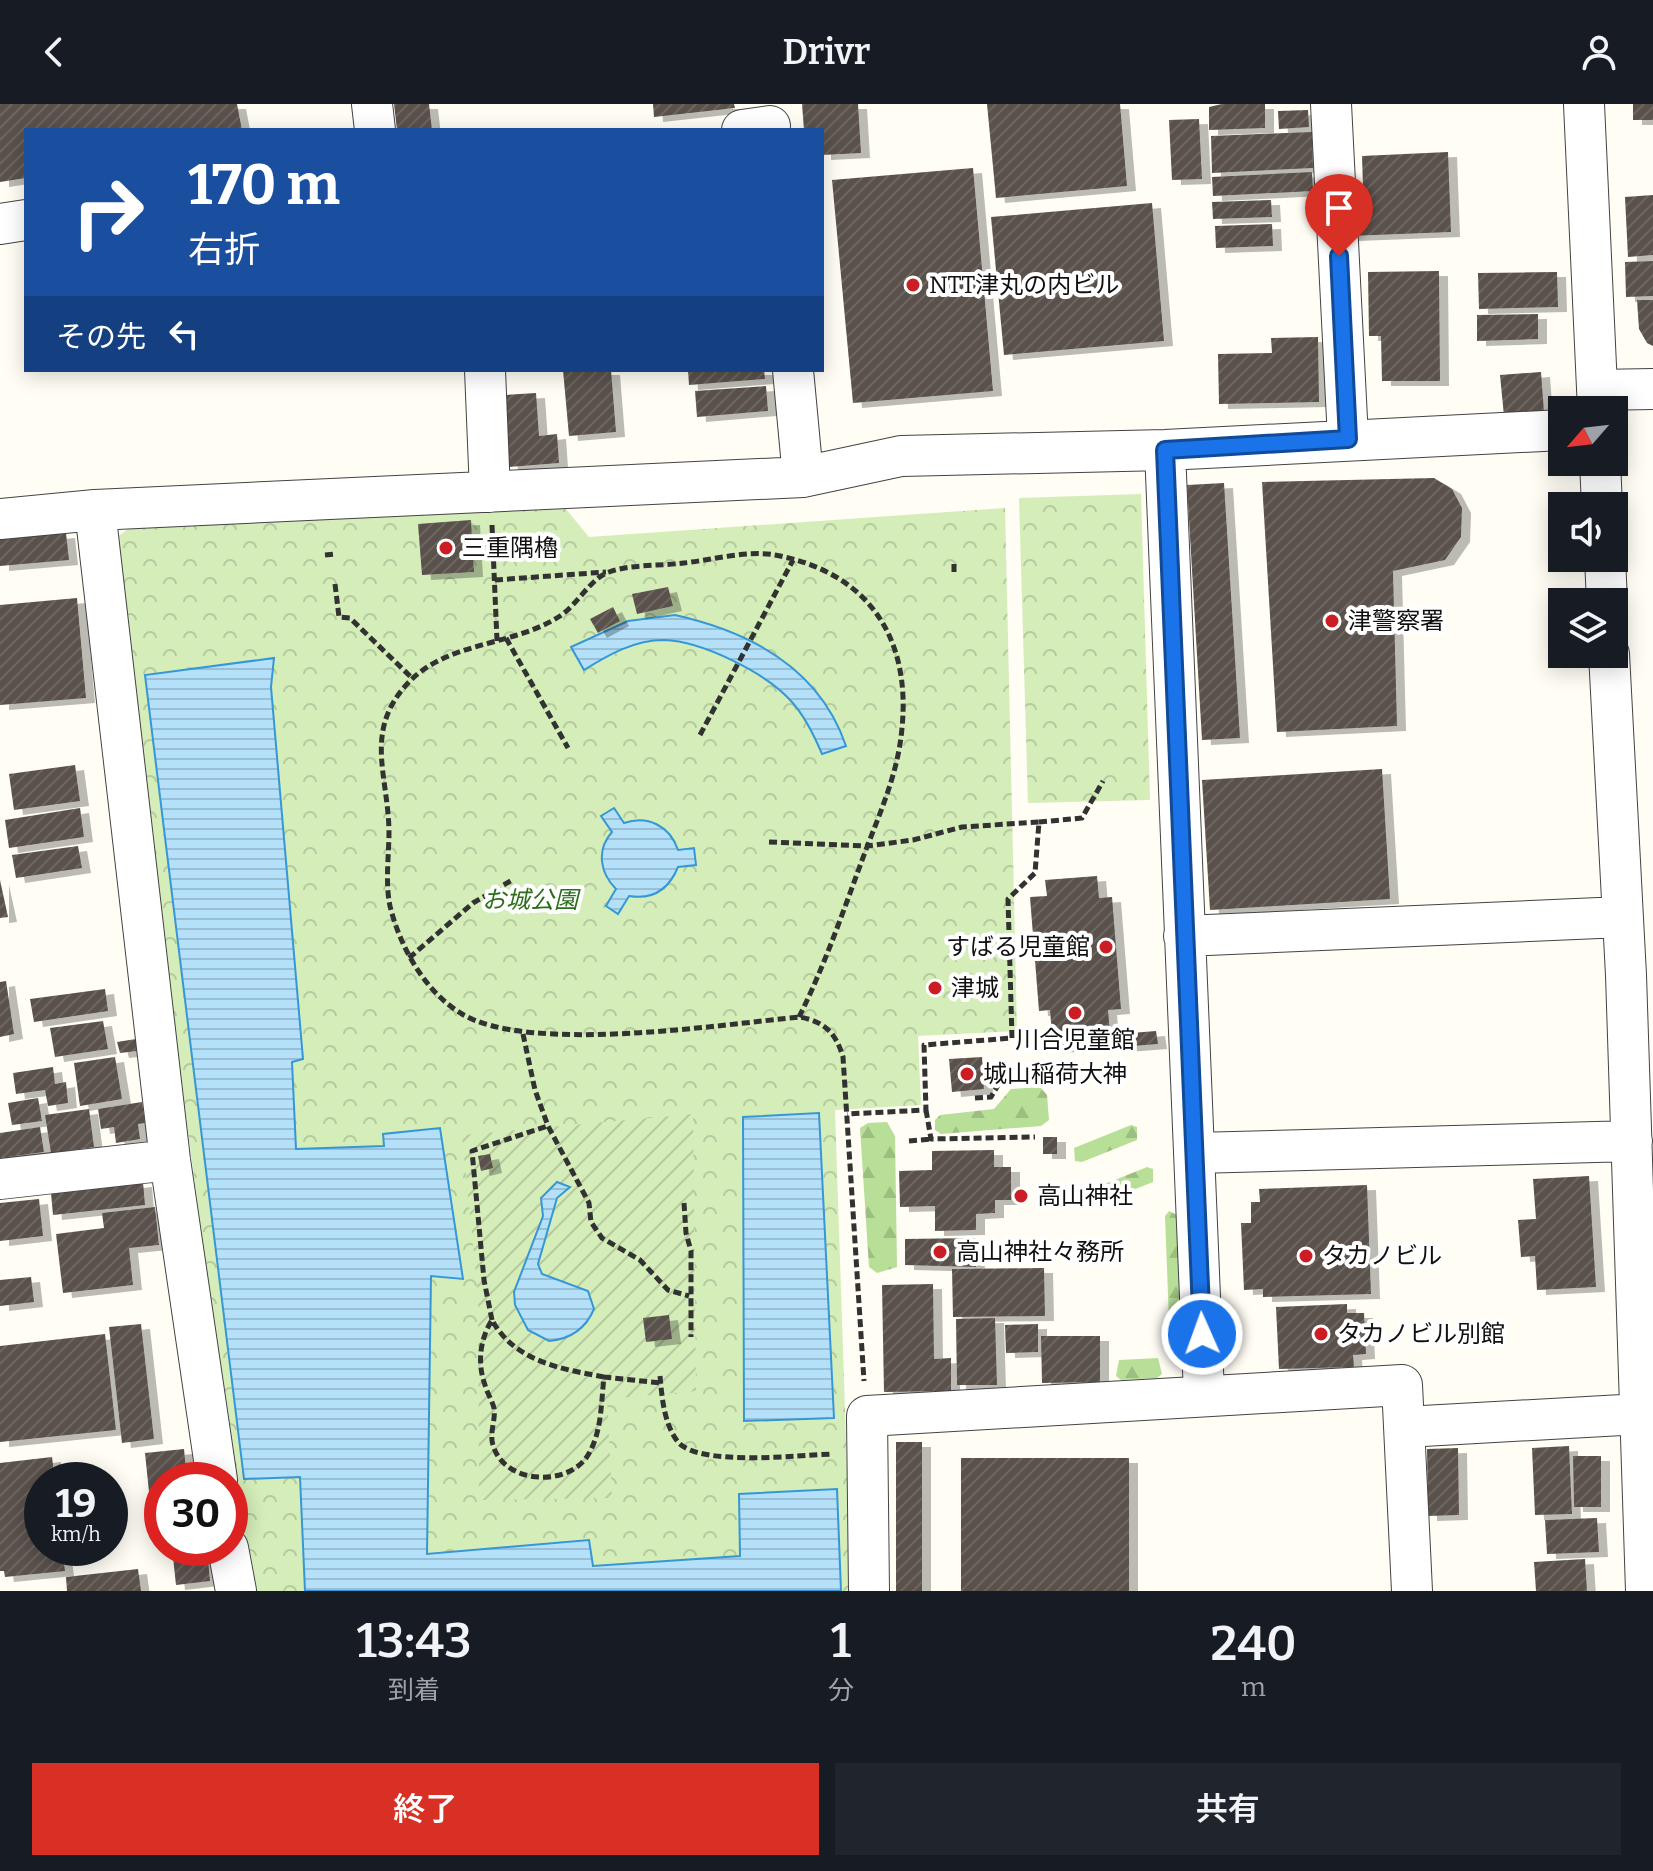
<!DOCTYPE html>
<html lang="ja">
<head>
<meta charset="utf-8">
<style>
  body { margin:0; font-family:Bitter,"Noto Sans JP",serif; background:#20242c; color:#f1f3f6; height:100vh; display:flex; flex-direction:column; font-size:30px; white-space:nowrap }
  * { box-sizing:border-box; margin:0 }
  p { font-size:26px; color:#9ea1a6 }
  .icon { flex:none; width:44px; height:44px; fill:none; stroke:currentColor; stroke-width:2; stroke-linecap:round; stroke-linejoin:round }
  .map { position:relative; height:1487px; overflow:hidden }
  .drawer { display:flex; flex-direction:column; background:#171b24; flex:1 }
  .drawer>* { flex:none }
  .banner { position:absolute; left:24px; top:24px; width:800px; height:244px; border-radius:0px; box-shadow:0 4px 20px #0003; background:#1a4fa0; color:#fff; overflow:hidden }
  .needle { width:52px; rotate:242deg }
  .fabs { position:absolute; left:1548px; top:292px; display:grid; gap:16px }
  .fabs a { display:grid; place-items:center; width:80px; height:80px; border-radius:0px; background:#171b24; box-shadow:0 4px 20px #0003; font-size:40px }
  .speed { position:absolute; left:24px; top:1358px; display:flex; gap:16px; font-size:40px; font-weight:700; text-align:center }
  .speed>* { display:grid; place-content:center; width:104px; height:104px; border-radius:50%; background:#171b24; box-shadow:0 4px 20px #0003; line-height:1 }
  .speed small { font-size:20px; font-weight:400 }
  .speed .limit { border:12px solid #d22; background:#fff; color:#111 }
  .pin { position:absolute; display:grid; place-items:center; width:68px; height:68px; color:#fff; margin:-82px -34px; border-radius:50% 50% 50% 0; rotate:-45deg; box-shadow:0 0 8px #0007 }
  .pin .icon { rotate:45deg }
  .me { position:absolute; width:88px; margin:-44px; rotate:358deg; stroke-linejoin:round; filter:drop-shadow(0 0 6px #0008) }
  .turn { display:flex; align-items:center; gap:28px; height:168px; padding:0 32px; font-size:36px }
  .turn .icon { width:104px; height:104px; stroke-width:2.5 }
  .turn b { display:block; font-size:56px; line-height:68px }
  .then { display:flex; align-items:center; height:76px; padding:0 32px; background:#0003; gap:16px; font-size:30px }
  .eta { display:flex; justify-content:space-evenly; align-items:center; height:136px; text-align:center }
  .eta b { font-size:48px; font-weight:600; line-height:56px }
  .primary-button { display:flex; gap:16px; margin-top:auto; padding:16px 32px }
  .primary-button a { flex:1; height:92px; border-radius:0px; background:#d93025; color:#fff; font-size:32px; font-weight:600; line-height:92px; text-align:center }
  .primary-button a+a { background:#20242c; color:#f1f3f6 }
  header { display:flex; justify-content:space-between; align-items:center; height:104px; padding:0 32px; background:#171b24; font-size:36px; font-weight:600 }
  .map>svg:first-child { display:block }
  .forest { fill:url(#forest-firs) }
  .park { fill:url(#park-crowns) }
  .garden { fill:url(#garden-furrows) }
  .water { fill:url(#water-rules); stroke:#3697d7; stroke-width:2 }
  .building { fill:url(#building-hatch); filter:url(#shadow) }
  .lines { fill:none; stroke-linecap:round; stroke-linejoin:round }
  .minor-casing { stroke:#434343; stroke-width:42 }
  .path { stroke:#323232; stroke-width:5; stroke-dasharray:8 4; stroke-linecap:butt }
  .minor { stroke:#fff; stroke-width:40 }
  .route-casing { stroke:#114b97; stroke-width:20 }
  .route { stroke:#1a73e8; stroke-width:14 }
  .poi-dot { fill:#cc1d25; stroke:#fff; stroke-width:3 }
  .labels { text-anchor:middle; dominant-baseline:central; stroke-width:8; stroke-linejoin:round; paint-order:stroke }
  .poi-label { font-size:24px; fill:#101010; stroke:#fff; text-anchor:start }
  .park-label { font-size:24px; font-style:italic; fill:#2c6e1a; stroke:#fff }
</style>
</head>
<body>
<header><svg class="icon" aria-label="back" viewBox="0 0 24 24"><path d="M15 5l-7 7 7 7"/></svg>Drivr<svg class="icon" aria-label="person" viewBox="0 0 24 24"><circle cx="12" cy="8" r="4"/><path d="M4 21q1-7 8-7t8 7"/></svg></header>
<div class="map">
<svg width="1653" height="1487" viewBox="0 0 1653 1487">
  <defs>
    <pattern id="forest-firs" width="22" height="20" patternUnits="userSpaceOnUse" patternTransform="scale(2)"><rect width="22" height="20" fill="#b8df97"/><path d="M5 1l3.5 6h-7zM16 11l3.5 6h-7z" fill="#9dbe81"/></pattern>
    <pattern id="park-crowns" width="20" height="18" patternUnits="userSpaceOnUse" patternTransform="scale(2)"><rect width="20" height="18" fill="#d4edb9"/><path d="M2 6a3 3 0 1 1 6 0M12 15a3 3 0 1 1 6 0" fill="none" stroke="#b5ca9e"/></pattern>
    <pattern id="garden-furrows" width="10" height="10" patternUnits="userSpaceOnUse" patternTransform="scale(2)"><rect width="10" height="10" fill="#d4edb9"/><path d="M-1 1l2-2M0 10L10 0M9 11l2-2" fill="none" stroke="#b5ca9e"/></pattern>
    <pattern id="water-rules" width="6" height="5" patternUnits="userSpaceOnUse" patternTransform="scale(2)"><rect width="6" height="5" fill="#b4e0fa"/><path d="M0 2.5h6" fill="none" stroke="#9abfd5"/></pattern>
    <pattern id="building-hatch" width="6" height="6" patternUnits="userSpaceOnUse" patternTransform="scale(2)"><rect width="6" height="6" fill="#5a514c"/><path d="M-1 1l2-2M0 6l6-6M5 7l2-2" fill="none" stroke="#6d6561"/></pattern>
    <filter id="shadow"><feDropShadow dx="9" dy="5" stdDeviation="0" flood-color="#0004"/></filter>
  </defs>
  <rect width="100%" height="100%" fill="#fffdf4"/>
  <path class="forest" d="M 1040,983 L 1047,991 L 1049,1016 L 1041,1022 L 941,1030 L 935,1026 L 935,1016 L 940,1011 L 994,1005 L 1011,985 Z
    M 887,1018 L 895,1032 L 897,1163 L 877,1169 L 869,1163 L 860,1024 L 868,1019 Z
    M 1131,1021 L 1137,1023 L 1137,1036 L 1082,1058 L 1075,1057 L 1074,1044 Z
    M 1147,1063 L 1153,1065 L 1153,1078 L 1098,1100 L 1091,1098 L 1090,1086 Z
    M 1169,1107 L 1177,1111 L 1182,1243 L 1174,1248 L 1170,1243 L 1165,1112 Z
    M 1158,1254 L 1162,1270 L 1157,1274 L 1121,1276 L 1116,1272 L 1119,1256 Z"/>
  <path class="park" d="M 1141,390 L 1150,696 L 1028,699 L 1019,394 Z
    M 565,404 L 589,433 L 1005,404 L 1017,927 L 918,932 L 921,1001 L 835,1006 L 851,1487 L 254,1487 L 230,1358 L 113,436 L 128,425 Z"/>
  <path class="garden" d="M 693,1010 L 696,1287 L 607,1295 L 612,1394 L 479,1396 L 478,1191 L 462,1031 Z"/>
  <path class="water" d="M 675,511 C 751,528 820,565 846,642 L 822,650 C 814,631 805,612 791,597 C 766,569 702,537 664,536 C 634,536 608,551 584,566 L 571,543 L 628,517 Z
    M 274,554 L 271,583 L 303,955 L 292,958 L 296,1045 L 384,1042 L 383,1030 L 440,1024 L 463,1175 L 431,1172 L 427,1450 L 589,1436 L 593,1462 L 740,1452 L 739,1390 L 837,1385 L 841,1487 L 305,1487 L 300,1373 L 244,1375 L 145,571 Z
    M 614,704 L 624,719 C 648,711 670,722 678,746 L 694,744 L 696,761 L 678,763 C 669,785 653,796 629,792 L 618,810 L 606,802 L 616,785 C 600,769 596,746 612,728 L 601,712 Z
    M 819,1009 L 834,1314 L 744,1317 L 743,1013 Z
    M 557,1078 L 570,1083 L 557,1094 L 538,1160 L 542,1170 L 588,1187 L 594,1205 C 586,1224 571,1235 549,1237 L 528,1226 L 515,1201 L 514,1188 L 543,1112 L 541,1094 Z"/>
  <path class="building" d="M 0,0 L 237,0 L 242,26 L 26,26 L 26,74 L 0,78 Z
    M 394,0 L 429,0 L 432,26 L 397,26 Z
    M 653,0 L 734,0 L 735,4 L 654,13 Z
    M 802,0 L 858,0 L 861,49 L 822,51 L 822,26 L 804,26 Z
    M 987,0 L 1120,0 L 1127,82 L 996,94 Z
    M 1222,0 L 1265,0 L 1265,24 L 1209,26 L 1209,3 Z
    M 1633,0 L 1653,0 L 1653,16 L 1633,16 Z
    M 1308,6 L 1309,23 L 1279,25 L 1278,7 Z
    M 1199,15 L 1202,75 L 1172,76 L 1169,16 Z
    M 1312,28 L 1313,64 L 1212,69 L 1211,32 Z
    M 1448,48 L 1451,128 L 1349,132 L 1347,84 L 1363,83 L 1362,52 Z
    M 973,64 L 993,287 L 853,299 L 832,76 Z
    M 1312,68 L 1313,87 L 1213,92 L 1212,73 Z
    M 1653,91 L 1653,151 L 1628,153 L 1625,93 Z
    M 1271,96 L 1272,113 L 1213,115 L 1212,98 Z
    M 1152,99 L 1164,237 L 1004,251 L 991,113 Z
    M 1272,120 L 1273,142 L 1216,144 L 1215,122 Z
    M 1653,157 L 1653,192 L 1626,193 L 1625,158 Z
    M 1439,167 L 1440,277 L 1382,277 L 1381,232 L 1369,232 L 1368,168 Z
    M 1557,168 L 1558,203 L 1479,205 L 1478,169 Z
    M 1637,196 L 1653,196 L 1653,242 L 1647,239 L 1639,225 Z
    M 1538,210 L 1538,235 L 1477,237 L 1477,211 Z
    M 1318,233 L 1319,298 L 1219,300 L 1218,250 L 1272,249 L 1271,234 Z
    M 563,266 L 611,266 L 616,328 L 569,332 Z
    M 688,266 L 764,266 L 765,275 L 689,281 Z
    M 1541,268 L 1544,308 L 1504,312 L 1500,271 Z
    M 766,282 L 768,307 L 697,313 L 695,287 Z
    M 536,289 L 539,332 L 557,330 L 559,359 L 509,363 L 504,291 Z
    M 1434,374 L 1452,385 L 1462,404 L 1461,433 L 1445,456 L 1393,467 L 1397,622 L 1277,628 L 1262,378 Z
    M 1224,379 L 1240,634 L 1202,636 L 1187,381 Z
    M 471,416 L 474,468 L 422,471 L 418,420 Z
    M 66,429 L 69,456 L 0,462 L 0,435 Z
    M 668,483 L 673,502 L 637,510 L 632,490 Z
    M 77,494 L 86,594 L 0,601 L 0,501 Z
    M 613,503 L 620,517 L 598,529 L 590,515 Z
    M 75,661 L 80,697 L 14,706 L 9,670 Z
    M 1382,665 L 1390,795 L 1210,806 L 1202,676 Z
    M 80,704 L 84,733 L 9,744 L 5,716 Z
    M 78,742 L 82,764 L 16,774 L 12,751 Z
    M 1097,772 L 1099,794 L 1112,793 L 1121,905 L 1108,906 L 1111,940 L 1053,944 L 1050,906 L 1039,907 L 1030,793 L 1047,792 L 1045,776 Z
    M 0,776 L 8,813 L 0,814 Z
    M 6,877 L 14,930 L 0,933 L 0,878 Z
    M 105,885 L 108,907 L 34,918 L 30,895 Z
    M 103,917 L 108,945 L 55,953 L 50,924 Z
    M 1156,927 L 1158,940 L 1120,943 L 1119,930 Z
    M 136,935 L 137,947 L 120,949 L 117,938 Z
    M 115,953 L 122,995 L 80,1002 L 74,959 Z
    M 982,953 L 984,985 L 952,988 L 949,955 Z
    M 53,963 L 55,980 L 66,978 L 68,999 L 48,1002 L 45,986 L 16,990 L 13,969 Z
    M 38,994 L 42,1017 L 12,1021 L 8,999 Z
    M 142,998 L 145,1019 L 138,1020 L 140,1035 L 116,1039 L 114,1023 L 101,1025 L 98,1005 Z
    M 89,1005 L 94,1043 L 51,1049 L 45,1011 Z
    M 40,1023 L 44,1048 L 0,1054 L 0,1029 Z
    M 1043,1033 L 1057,1033 L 1057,1050 L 1043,1050 Z
    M 994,1046 L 994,1063 L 1011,1063 L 1011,1096 L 995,1096 L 995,1109 L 976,1110 L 976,1126 L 935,1127 L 935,1102 L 900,1103 L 899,1067 L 932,1066 L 932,1047 Z
    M 490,1050 L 493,1064 L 481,1067 L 478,1052 Z
    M 1589,1072 L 1596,1183 L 1537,1186 L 1535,1152 L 1521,1153 L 1518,1116 L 1536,1115 L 1533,1075 Z
    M 143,1078 L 145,1101 L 53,1111 L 51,1089 Z
    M 1367,1081 L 1371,1190 L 1263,1193 L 1263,1185 L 1244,1186 L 1241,1119 L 1251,1119 L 1251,1098 L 1260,1098 L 1259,1085 Z
    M 39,1095 L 43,1132 L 0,1137 L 0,1099 Z
    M 155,1103 L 159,1141 L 129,1144 L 133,1181 L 63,1189 L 56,1130 L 104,1124 L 102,1109 Z
    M 975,1134 L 976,1163 L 905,1161 L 905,1135 Z
    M 1044,1164 L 1045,1212 L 953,1213 L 952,1165 Z
    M 31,1173 L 34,1198 L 0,1202 L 0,1176 Z
    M 933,1180 L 934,1255 L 951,1254 L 951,1287 L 884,1288 L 882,1181 Z
    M 1347,1200 L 1347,1209 L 1364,1209 L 1366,1250 L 1353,1251 L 1354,1263 L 1279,1265 L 1276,1203 Z
    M 669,1211 L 672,1235 L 646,1238 L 643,1214 Z
    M 995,1214 L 997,1281 L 957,1281 L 956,1215 Z
    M 141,1220 L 154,1335 L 122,1339 L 109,1223 Z
    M 1038,1220 L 1038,1248 L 1006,1249 L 1005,1221 Z
    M 105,1230 L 116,1326 L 0,1338 L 0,1242 Z
    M 1041,1232 L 1100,1232 L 1100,1278 L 1042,1279 Z
    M 896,1338 L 922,1338 L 922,1487 L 896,1487 Z
    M 1569,1342 L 1572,1410 L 1535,1411 L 1532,1344 Z
    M 1458,1344 L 1459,1411 L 1428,1412 L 1427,1345 Z
    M 184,1345 L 187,1376 L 162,1376 L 162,1387 L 149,1388 L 145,1349 Z
    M 1573,1352 L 1601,1352 L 1601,1403 L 1574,1403 Z
    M 52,1353 L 55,1376 L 42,1376 L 42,1444 L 62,1444 L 65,1467 L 5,1473 L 4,1467 L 0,1467 L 0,1359 Z
    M 961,1354 L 1129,1354 L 1129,1487 L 961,1487 Z
    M 1597,1414 L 1599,1448 L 1547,1450 L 1545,1416 Z
    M 172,1444 L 207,1444 L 210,1477 L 176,1481 Z
    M 1585,1455 L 1587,1487 L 1536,1487 L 1534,1458 Z
    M 138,1465 L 141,1487 L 67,1487 L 66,1473 Z"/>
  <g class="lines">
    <defs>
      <path id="minor" d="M 372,0 L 375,26
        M 1331,0 L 1348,335
        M 1584,0 L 1598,306
        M 742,26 L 770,22
        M 0,120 L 26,116
        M 485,266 L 490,388
        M 793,266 L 803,373
        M 1597,286 L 1653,285
        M 1165,346 L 1204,1290
        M 1600,358 L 1602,402
        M 95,406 L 170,1056 L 217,1376
        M 0,415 L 95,406 L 803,373 L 901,352 L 1165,346 L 1562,326
        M 1605,454 L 1607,498
        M 1609,550 L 1626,871 L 1646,1487
        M 1184,832 L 1622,813
        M 1195,1049 L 1632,1037
        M 0,1075 L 170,1056
        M 1405,1323 L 1640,1310
        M 228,1444 L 236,1487
        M 869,1487 L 867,1312 L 1402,1281 L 1412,1487"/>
    </defs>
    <use href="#minor" class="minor-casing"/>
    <path class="path" d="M 492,421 L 497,537
      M 325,451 L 335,450
      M 954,468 L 954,459
      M 495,476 L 606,468
      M 335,480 L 339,513 L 350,514 L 412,574
      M 506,534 L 568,644
      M 700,631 L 793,456
      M 1039,718 L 1082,714 L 1103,677
      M 769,738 L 867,742 L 913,736 L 962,723 L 1039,718 L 1035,769 L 1008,795 L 1012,934 L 924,941 L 926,1006 L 847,1010
      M 409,854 L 473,799 L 512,776
      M 799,913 C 825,861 844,805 864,751 C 880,708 898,670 902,624 C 911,532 867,468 775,451 C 748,446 711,456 684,459 C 661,462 631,460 609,468 C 591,474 577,501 560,512 C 515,542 448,537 409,578 C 363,626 388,670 389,727 C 389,751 385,779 390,802 C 400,843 425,888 462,910 C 529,950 718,921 799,913 C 824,917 836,929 843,953 L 864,1277
      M 523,930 L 535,986 L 548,1022 L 589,1099 L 591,1118 L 602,1134 L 640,1156 L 668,1186 L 689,1192
      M 990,972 L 1038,968
      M 975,994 L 991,993 L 1004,971
      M 926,1006 L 931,1035 L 1035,1033
      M 909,1037 L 931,1035
      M 684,1099 L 686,1129 L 691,1147 L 691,1233
      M 492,1216 L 484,1176 L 472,1047 L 548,1022
      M 660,1272 C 662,1294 664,1320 678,1338 C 699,1363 801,1351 833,1350
      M 604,1273 C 562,1265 515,1258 492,1216 C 480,1235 477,1259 485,1281 C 487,1289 492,1296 494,1304 C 496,1316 489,1329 493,1341 C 504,1381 569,1383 588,1351 C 602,1328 601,1299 604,1273 L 661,1279"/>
    <use href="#minor" class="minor"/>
  </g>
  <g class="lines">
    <defs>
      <path id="route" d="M 1202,1230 L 1165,346 L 1348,335 L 1339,152"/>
    </defs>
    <use href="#route" class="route-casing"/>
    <use href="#route" class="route"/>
  </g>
  <g class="poi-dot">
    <circle cx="913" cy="181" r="8"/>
    <circle cx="446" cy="444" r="8"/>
    <circle cx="1332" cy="517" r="8"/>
    <circle cx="1106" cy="843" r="8"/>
    <circle cx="935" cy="884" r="8"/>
    <circle cx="1075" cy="909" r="8"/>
    <circle cx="967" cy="970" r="8"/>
    <circle cx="1021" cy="1092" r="8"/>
    <circle cx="940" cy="1148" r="8"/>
    <circle cx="1306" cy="1152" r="8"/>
    <circle cx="1321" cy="1230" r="8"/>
  </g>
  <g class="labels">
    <g class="poi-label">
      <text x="929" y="181">NTT津丸の内ビル</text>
      <text x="462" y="444">三重隅櫓</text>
      <text x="1348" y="517">津警察署</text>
      <text x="1090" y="843" text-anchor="end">すばる児童館</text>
      <text x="951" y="884">津城</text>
      <text x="1075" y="936" text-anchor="middle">川合児童館</text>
      <text x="983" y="970">城山稲荷大神</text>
      <text x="1037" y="1092">高山神社</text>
      <text x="956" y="1148">高山神社々務所</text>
      <text x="1322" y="1152">タカノビル</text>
      <text x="1337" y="1230">タカノビル別館</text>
    </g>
    <g class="park-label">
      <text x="530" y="796">お城公園</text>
    </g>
  </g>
</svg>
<div class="fabs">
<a><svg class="needle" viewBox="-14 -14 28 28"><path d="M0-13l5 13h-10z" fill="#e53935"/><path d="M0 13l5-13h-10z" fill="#9ea1a6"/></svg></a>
<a><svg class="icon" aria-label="sound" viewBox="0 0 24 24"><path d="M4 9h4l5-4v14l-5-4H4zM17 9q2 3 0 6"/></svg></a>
<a><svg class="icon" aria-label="layers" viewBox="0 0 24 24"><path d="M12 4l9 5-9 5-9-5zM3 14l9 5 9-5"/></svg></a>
</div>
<div class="speed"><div>19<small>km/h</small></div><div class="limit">30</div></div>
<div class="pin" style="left:1339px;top:152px;background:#d93025"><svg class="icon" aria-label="arrive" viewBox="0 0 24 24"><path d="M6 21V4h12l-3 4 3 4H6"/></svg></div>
<svg class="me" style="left:1202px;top:1230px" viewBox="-20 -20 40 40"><circle r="17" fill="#1a73e8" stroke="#fff" stroke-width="3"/><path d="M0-11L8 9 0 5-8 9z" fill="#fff"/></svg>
<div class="banner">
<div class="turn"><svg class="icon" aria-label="right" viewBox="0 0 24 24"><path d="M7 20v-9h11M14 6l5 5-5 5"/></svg><div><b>170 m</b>右折</div></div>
<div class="then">その先<svg class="icon" aria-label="left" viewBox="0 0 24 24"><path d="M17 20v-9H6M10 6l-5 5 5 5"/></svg></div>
</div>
</div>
<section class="drawer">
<div class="eta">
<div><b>13:43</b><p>到着</p></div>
<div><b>1</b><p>分</p></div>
<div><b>240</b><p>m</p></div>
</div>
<div class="primary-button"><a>終了</a><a>共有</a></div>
</section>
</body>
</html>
